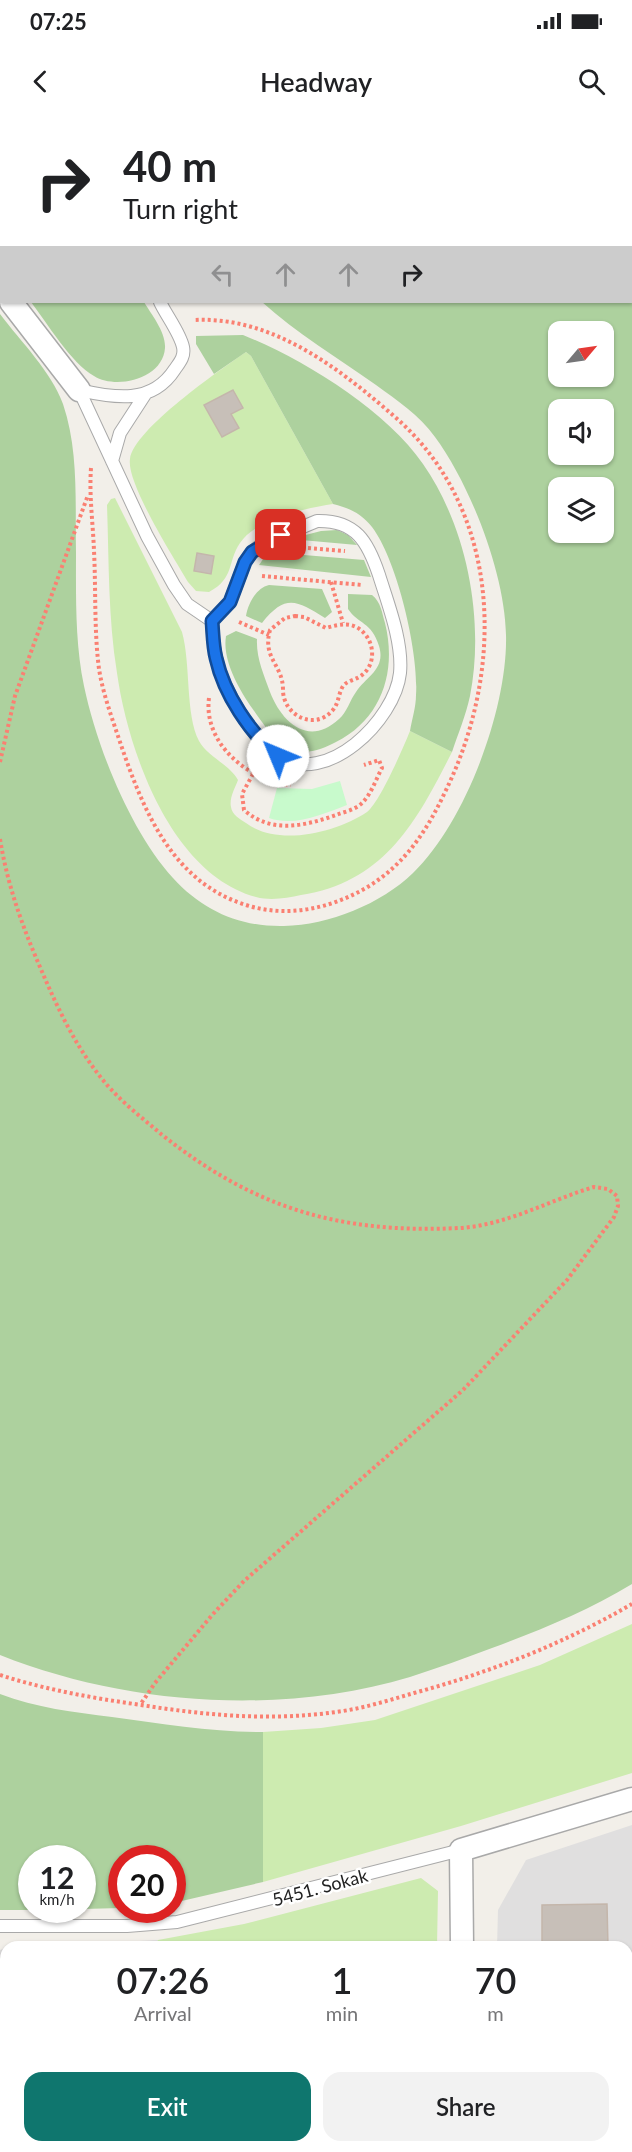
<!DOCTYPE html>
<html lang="en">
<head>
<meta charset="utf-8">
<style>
  body { margin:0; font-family:Lato,sans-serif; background:#f2f2f2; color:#202124; height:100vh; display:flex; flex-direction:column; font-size:22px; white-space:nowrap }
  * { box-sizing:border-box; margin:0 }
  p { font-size:20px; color:#757577 }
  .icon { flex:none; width:33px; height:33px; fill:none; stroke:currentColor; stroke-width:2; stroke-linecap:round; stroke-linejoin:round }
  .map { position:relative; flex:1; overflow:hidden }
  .details { position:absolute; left:0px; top:1821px; width:633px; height:212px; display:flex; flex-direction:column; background:#fff; border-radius:18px 18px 0 0; box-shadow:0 2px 4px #0004 }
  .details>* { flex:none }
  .hud { position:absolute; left:0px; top:0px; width:633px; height:183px; box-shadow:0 2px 4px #0004; background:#fff; color:#202124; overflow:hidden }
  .needle { width:39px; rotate:61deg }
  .tools { position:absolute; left:548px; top:201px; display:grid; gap:12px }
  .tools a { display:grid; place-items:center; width:66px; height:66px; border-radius:12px; background:#fff; box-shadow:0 2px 4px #0004; font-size:30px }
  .speed { position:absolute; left:18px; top:1725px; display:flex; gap:12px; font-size:30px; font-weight:700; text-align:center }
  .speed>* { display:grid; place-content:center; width:78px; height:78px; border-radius:50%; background:#fff; box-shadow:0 2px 4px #0004; line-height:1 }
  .speed small { font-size:15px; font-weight:400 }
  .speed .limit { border:9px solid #d22; background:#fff; color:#111 }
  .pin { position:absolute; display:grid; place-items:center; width:51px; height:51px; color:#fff; margin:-26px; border-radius:12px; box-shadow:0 3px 9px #0006 }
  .me { position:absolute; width:66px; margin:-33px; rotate:315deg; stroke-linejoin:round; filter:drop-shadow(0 0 4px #0008) }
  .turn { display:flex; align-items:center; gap:21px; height:126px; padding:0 24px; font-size:27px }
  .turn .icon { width:78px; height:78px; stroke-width:2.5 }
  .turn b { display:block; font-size:42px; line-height:51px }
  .lanes { display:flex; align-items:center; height:57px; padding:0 24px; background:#0003; justify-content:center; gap:30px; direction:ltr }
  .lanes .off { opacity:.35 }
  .eta { display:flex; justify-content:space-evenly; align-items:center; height:102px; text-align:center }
  .eta b { font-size:36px; font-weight:600; line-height:42px }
  .action { display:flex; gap:12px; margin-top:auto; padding:12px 24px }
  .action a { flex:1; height:69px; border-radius:18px; background:#0f766e; color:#fff; font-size:24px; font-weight:600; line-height:69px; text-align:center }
  .action a+a { background:#f2f2f2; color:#202124 }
  .status { display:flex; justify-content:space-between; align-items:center; height:42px; padding:0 30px; background:#fff; direction:ltr }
  .status svg { height:16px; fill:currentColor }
  header { display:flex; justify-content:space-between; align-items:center; height:78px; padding:0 24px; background:#fff; font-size:27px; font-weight:600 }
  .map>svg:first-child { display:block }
  .residential { fill:#e0dfdf }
  .grass { fill:#cdebb0 }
  .forest { fill:#add19e; fill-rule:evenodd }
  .park { fill:#c8facc }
  .building { fill:#c7bfb8; stroke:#c4b6ab; stroke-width:1.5 }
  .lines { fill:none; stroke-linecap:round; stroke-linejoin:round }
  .lane-casing { stroke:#a9a9a9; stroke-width:14 }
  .street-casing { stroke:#a9a9a9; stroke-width:25 }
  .path { stroke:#fa8072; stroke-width:4; stroke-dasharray:3 3; stroke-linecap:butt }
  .lane { stroke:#fff; stroke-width:12 }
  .street { stroke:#fff; stroke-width:22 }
  .route-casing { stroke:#114b97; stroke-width:15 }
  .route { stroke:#1a73e8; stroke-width:10 }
  .labels { text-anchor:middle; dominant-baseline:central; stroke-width:5; stroke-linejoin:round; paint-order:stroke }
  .street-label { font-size:18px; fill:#222; stroke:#fff }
</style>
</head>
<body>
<div class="status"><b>07:25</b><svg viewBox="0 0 49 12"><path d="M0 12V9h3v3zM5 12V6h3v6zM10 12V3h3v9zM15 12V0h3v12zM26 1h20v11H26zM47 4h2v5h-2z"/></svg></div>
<header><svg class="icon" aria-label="back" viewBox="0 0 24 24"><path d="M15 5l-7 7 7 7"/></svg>Headway<svg class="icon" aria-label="search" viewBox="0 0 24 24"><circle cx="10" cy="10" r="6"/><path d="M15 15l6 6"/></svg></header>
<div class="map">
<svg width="632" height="2032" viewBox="0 0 632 2032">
  <rect width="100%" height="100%" fill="#f2efe9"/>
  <path class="residential" d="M 632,1705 L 632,2032 L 495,2032 L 495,2026 L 627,2026 L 627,1827 L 497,1827 L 498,1790 L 526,1740 Z
    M 158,1820 L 153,1827 L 29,1827 Z
    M 6,1828 L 6,2026 L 165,2026 L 172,2032 L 0,2032 L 0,1830 Z"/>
  <path class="grass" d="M 246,232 L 251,236 L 333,384 C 306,388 256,399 240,423 C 227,442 235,458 209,472 L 196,471 L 188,462 C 174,438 126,363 130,339 C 134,309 220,250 246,232 Z
    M 115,378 L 182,512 C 191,544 185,594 199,621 C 208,637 229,644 238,660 C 235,668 229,678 231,687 C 232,695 240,699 246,703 C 277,727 336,713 367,692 C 380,682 403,628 410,611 L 452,632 C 417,701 385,762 301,775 C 287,778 271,781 256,777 C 171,754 128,631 117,553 C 108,497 109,441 107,385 L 111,379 Z
    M 632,1504 L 632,1653 L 461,1706 L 263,1762 L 263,1612 L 321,1608 L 375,1600 L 540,1545 Z
    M 421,1758 L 438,1771 L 437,1827 L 153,1827 L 158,1820 L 244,1804 Z
    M 20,2027 L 20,2026 L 120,2027 L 116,2032 L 17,2032 Z
    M 165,2027 L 435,2026 L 435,2032 L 172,2032 Z"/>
  <path class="forest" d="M 67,0 L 457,0 L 460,1 L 68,2 Z
    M 632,54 L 632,1464 C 587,1491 541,1510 492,1528 C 465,1538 438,1548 410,1557 C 280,1596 126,1585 0,1535 L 0,194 C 21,222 51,251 63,284 C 79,331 75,384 76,433 C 76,477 75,523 84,566 C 97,628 131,712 173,758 C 203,791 240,807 284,806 C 329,805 381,784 413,753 C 466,702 508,587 506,515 C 505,454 471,366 435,317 C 419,295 398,281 376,265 C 338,238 296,213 262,182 L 632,182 ZM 558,212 L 603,212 L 603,256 L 558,256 ZM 558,290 L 603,290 L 603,334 L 558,334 ZM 558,368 L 603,368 L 603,412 L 558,412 Z
    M 31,182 L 144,182 C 151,194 166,212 165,228 C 163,259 116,270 94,256 C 71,243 47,203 31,182 Z
    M 243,215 C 303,239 386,290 423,344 C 467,407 485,500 470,576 C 466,595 458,614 452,632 L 410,611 C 412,599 416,587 416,575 C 419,532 397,440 372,407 C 361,393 349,388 333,384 L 251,236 L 246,232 L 214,254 L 196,224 L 196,216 Z
    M 337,410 L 348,415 L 357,425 L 290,419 L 321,411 Z
    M 268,432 L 364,440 L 371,457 L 259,445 Z
    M 269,465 L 322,469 L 332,492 L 325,498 C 297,481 286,473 262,503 L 246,496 C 248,484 256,468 269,465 Z
    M 348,474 L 372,475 C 381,482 382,493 385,503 C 397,551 382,599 336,622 C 325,628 310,634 297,631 C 277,627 263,603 252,588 C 239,569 222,540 226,516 L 236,511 L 257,519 C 256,538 264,555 270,572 C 282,603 309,627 339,599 C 347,592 350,580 356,572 C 367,556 386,549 379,526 C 372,502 358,504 348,489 Z
    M 0,1574 C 36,1588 74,1592 112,1597 C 163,1604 212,1612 263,1612 L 263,1762 L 173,1783 L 172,1738 L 122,1738 L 121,1788 L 83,1789 L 82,1738 L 32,1738 L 32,1790 L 38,1790 L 0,1790 Z"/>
  <path class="park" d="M 340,661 L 347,685 C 323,694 295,707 269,698 L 277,668 L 312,669 Z"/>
  <path class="building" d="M 233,270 L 243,288 L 231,294 L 239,308 L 222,317 L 204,285 Z
    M 197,433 L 214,436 L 211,454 L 194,451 Z
    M 607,1784 L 608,1827 L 542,1827 L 542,1785 Z
    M 0,1912 L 6,1917 L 6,2014 L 0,2022 Z
    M 545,2026 L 611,2026 L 611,2032 L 545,2032 Z"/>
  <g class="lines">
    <defs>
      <path id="lane" d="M 79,270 L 147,416 L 174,465 L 187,484 L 212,501
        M 79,270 C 114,278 152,285 175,249 C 180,242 185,236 183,227 C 180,213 166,195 160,182
        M 112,341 L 120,313 L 146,273
        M 317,401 C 356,400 368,422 379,455 C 388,484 403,522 400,553 C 395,600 326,668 278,636 C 252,619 222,567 216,537 C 213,525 213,513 212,501 L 230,482 L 245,442 L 252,432 L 262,424 Z
        M 0,1806 L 127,1806 L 177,1802 L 461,1730"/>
      <path id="street" d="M 492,0 L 495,2
        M 11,182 L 79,270
        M 462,1827 L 461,1730 L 632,1679
        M 463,2026 L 463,2032"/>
    </defs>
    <use href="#lane" class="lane-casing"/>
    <use href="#street" class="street-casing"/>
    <path class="path" d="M 91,348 C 89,376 93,403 94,431 C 96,471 94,510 99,549 C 103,574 112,598 120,622 C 143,690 172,762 246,785 C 287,798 329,789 366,768 C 406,744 428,709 447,668 C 505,547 502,390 395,297 C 339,248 272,196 194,200
      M 308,428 L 345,431
      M 262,456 L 362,465
      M 331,462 L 343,503
      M 295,496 L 304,497 L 326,508 C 340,504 353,501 364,513 C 376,526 375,548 359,557 C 354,560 347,561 343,566 C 338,574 339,584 332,591 C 314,611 283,595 283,570 C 283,544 262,539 270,510 L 285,498 Z
      M 239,502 L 269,515
      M 209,578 C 203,623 248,661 291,665
      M 0,642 L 15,576 L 88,375
      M 253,654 L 242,674 L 244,690 C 271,714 305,706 336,695 C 344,692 354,690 361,684 C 371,675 376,659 382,648 L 379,640 L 364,645
      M 0,719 C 7,762 20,800 37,840 C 54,880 72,921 99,955 C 116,978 140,996 161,1014 C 255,1089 341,1114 460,1108 C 507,1105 550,1080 594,1067 L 608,1069 L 617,1076 L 618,1086 L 614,1097 L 567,1160 L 463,1270 L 244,1461 L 213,1494 L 155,1563 L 140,1585
      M 0,1555 C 47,1570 93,1578 141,1585 C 210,1596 279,1602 349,1590 C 371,1586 393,1579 414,1573 C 491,1552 563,1524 632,1484
      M 2,2032 L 6,2026
      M 65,2032 L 66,2031
      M 116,2032 L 119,2027"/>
    <use href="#lane" class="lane"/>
    <use href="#street" class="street"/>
  </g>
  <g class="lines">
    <defs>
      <path id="route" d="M 278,636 C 250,613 224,574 216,538 C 213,526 213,513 212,501 L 230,482 L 245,442 L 252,432 L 281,415"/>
    </defs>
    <use href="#route" class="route-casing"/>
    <use href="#route" class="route"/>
  </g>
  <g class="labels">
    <g class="street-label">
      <text transform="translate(320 1767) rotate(-15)">5451. Sokak</text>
    </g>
  </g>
</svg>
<div class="tools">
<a><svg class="needle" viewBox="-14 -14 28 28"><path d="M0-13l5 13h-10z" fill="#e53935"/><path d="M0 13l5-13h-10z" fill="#757577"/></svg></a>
<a><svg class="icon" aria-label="sound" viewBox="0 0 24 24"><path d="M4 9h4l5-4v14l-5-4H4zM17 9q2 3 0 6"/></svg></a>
<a><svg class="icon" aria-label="layers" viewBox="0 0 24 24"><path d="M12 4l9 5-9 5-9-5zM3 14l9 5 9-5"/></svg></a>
</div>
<div class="speed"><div>12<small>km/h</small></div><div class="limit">20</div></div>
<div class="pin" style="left:281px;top:415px;background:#d93025"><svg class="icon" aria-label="arrive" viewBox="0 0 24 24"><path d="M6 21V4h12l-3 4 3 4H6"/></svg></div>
<svg class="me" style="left:278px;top:636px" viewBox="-20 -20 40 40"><circle r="19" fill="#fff"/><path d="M0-13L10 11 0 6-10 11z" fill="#1a73e8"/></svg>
<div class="hud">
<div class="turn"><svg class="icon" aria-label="right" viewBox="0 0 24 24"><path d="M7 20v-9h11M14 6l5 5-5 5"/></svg><div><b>40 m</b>Turn right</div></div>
<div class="lanes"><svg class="icon off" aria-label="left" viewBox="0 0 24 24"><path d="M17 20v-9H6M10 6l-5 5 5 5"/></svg><svg class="icon off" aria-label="ahead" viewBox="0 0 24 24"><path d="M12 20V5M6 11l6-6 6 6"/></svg><svg class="icon off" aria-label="ahead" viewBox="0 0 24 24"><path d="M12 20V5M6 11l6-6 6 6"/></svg><svg class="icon" aria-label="right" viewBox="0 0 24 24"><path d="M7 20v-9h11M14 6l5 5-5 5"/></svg></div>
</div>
<section class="details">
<div class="eta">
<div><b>07:26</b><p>Arrival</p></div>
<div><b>1</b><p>min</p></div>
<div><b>70</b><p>m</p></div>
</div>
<div class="action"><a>Exit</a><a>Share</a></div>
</section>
</div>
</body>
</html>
